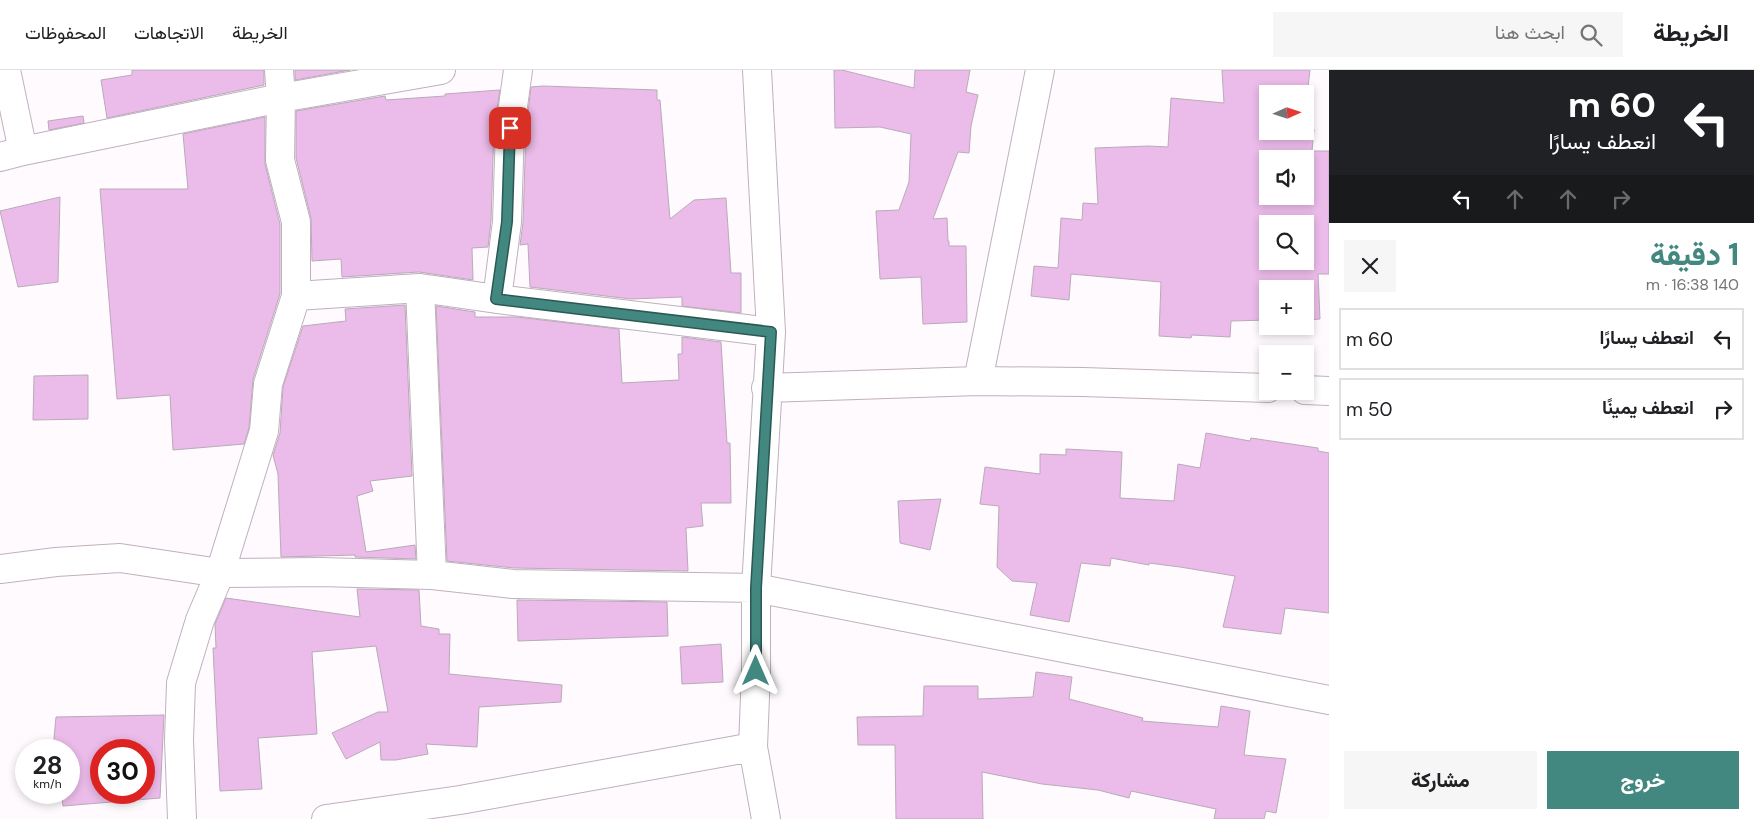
<!DOCTYPE html>
<html lang="ar">
<head>
<meta charset="utf-8">
<style>
  body { margin:0; font-family:"DM Sans",Vazirmatn,sans-serif; background:#f6f6f6; color:#202124; direction:rtl; height:100vh; display:flex; flex-direction:column; font-size:19px; white-space:nowrap }
  * { box-sizing:border-box; margin:0 }
  p { font-size:16px; color:#757577 }
  .icon { flex:none; width:28px; height:28px; fill:none; stroke:currentColor; stroke-width:2; stroke-linecap:round; stroke-linejoin:round }
  .map { position:relative; flex:1; overflow:hidden; direction:ltr }
  .sheet { display:flex; flex-direction:column; background:#fff; width:425px }
  .sheet>* { flex:none }
  .banner { background:#202124; color:#fff; overflow:hidden }
  .needle { width:32px; rotate:87deg }
  .buttons { position:absolute; left:1259px; top:15px; display:grid; gap:10px }
  .buttons a { display:grid; place-items:center; width:55px; height:55px; border-radius:0px; background:#fff; box-shadow:0 2px 8px #0003; font-size:25px }
  .speed { position:absolute; left:15px; top:669px; display:flex; gap:10px; font-size:25px; font-weight:700; text-align:center }
  .speed>* { display:grid; place-content:center; width:65px; height:65px; border-radius:50%; background:#fff; box-shadow:0 2px 8px #0003; line-height:1 }
  .speed small { font-size:12px; font-weight:400 }
  .speed .limit { border:8px solid #d22; background:#fff; color:#111 }
  .pin { position:absolute; display:grid; place-items:center; width:42px; height:42px; color:#fff; margin:-21px; border-radius:10px; box-shadow:0 2px 8px #0006 }
  .me { position:absolute; width:55px; margin:-28px; rotate:0deg; stroke-linejoin:round; filter:drop-shadow(0 0 4px #0008) }
  .turn { display:flex; align-items:center; gap:18px; height:105px; padding:0 15px; font-size:22px }
  .turn .icon { width:65px; height:65px; stroke-width:2.5 }
  .turn b { display:block; font-size:35px; line-height:42px }
  .lanes { display:flex; align-items:center; height:48px; padding:0 15px; background:#0003; justify-content:center; gap:25px; direction:ltr }
  .lanes .off { opacity:.35 }
  .round { display:grid; place-items:center; flex:none; width:52px; height:52px; border-radius:0px; background:#f6f6f6 }
  .summary { display:flex; align-items:center; justify-content:space-between; height:85px; padding:0 15px }
  h1 { font-size:30px; font-weight:800; line-height:38px; color:#428881 }
  .cta { display:flex; gap:10px; margin-top:auto; padding:10px 15px }
  .cta a { flex:1; height:58px; border-radius:0px; background:#428881; color:#fff; font-size:20px; font-weight:800; line-height:58px; text-align:center }
  .cta a+a { background:#f6f6f6; color:#202124 }
  ul { padding:0; list-style:none }
  li { display:flex; align-items:center; gap:15px; height:62px; margin:0 10px 8px; padding:0 5px; border:2px solid #e0e0e0; border-radius:0px }
  li div { flex:1 }
  li b { display:block; font-size:19px }
  li em { font-style:normal }
  header { display:flex; align-items:center; gap:30px; box-sizing:border-box; height:70px; padding:0 25px; background:#fff; border-bottom:1px solid #e0e0e0 }
  header strong { font-size:24px }
  nav { display:flex; gap:28px; margin-inline-start:auto; font-size:18px }
  .search { width:350px; height:45px; background:#f6f6f6; display:flex; align-items:center; gap:12px; box-sizing:border-box; padding:0 18px; border-radius:0px; color:#757577; font-size:19px }
  main { display:flex; flex:1; min-height:0 }
  .map>svg:first-child { display:block }
  .building { fill:#ebbbe9; stroke:#baaab9; fill-rule:evenodd }
  .lines { fill:none; stroke-linecap:round; stroke-linejoin:round }
  .minor-casing { stroke:#c0b0bf; stroke-width:30 }
  .minor { stroke:#fff; stroke-width:28 }
  .route-casing { stroke:#2b5854; stroke-width:12 }
  .route { stroke:#428881; stroke-width:9 }
</style>
</head>
<body>
<header>
<strong>الخريطة</strong>
<div class="search"><svg class="icon" aria-label="search" viewBox="0 0 24 24"><circle cx="10" cy="10" r="6"/><path d="M15 15l6 6"/></svg>ابحث هنا</div>
<nav><a>الخريطة</a><a>الاتجاهات</a><a>المحفوظات</a></nav>
</header>
<main>
<section class="sheet">
<div class="banner">
<div class="turn"><svg class="icon" aria-label="left" viewBox="0 0 24 24"><path d="M17 20v-9H6M10 6l-5 5 5 5"/></svg><div><b>60 m</b>انعطف يسارًا</div></div>
<div class="lanes"><svg class="icon" aria-label="left" viewBox="0 0 24 24"><path d="M17 20v-9H6M10 6l-5 5 5 5"/></svg><svg class="icon off" aria-label="ahead" viewBox="0 0 24 24"><path d="M12 20V5M6 11l6-6 6 6"/></svg><svg class="icon off" aria-label="ahead" viewBox="0 0 24 24"><path d="M12 20V5M6 11l6-6 6 6"/></svg><svg class="icon off" aria-label="right" viewBox="0 0 24 24"><path d="M7 20v-9h11M14 6l5 5-5 5"/></svg></div>
</div>
<div class="summary"><div><h1>1 دقيقة</h1><p>140 m · 16:38</p></div><a class="round"><svg class="icon" aria-label="close" viewBox="0 0 24 24"><path d="M6 6l12 12M18 6L6 18"/></svg></a></div>
<ul>
<li><svg class="icon" aria-label="left" viewBox="0 0 24 24"><path d="M17 20v-9H6M10 6l-5 5 5 5"/></svg><div><b>انعطف يسارًا</b></div><em>60 m</em></li>
<li><svg class="icon" aria-label="right" viewBox="0 0 24 24"><path d="M7 20v-9h11M14 6l5 5-5 5"/></svg><div><b>انعطف يمينًا</b></div><em>50 m</em></li>
</ul>
<div class="cta"><a>خروج</a><a>مشاركة</a></div>
</section>
<div class="map">
<svg width="1329" height="749" viewBox="0 0 1329 749">
  <rect width="100%" height="100%" fill="#fefafe"/>
  <path class="building" d="M 132,0 L 264,0 L 264,15 L 107,48 L 101,10 L 132,5 Z
    M 295,0 L 350,0 L 295,10 Z
    M 834,0 L 842,0 L 914,18 L 915,0 L 970,0 L 966,22 L 978,25 L 971,56 L 969,83 L 958,82 L 933,149 L 947,148 L 948,171 L 949,171 L 949,176 L 966,176 L 967,252 L 923,254 L 921,207 L 880,209 L 876,141 L 899,140 L 909,112 L 911,64 L 880,57 L 835,58 Z
    M 1222,0 L 1310,0 L 1305,42 L 1305,24 L 1268,24 L 1268,61 L 1305,61 L 1305,58 L 1314,59 L 1312,81 L 1329,81 L 1329,204 L 1318,204 L 1320,249 L 1305,250 L 1305,219 L 1268,219 L 1268,250 L 1231,251 L 1230,267 L 1192,265 L 1191,268 L 1159,266 L 1161,212 L 1071,204 L 1069,230 L 1031,226 L 1034,196 L 1058,198 L 1061,148 L 1082,150 L 1083,133 L 1098,134 L 1095,78 L 1149,76 L 1168,77 L 1171,28 L 1224,33 ZM 1268,89 L 1305,89 L 1305,126 L 1268,126 ZM 1268,154 L 1305,154 L 1305,191 L 1268,191 Z
    M 543,16 L 657,20 L 657,30 L 660,30 L 670,149 L 694,130 L 726,128 L 731,203 L 741,203 L 741,243 L 682,236 L 682,227 L 631,229 L 530,217 L 528,174 L 520,175 L 523,153 L 526,59 L 531,17 Z
    M 500,20 L 494,57 L 491,151 L 488,177 L 472,178 L 473,210 L 419,202 L 342,207 L 341,189 L 312,191 L 311,148 L 296,88 L 296,41 L 385,26 L 386,30 L 445,26 L 445,24 Z
    M 83,46 L 84,53 L 49,60 L 48,51 Z
    M 265,47 L 265,94 L 280,154 L 280,224 L 253,309 L 249,358 L 244,374 L 173,380 L 170,325 L 117,329 L 100,119 L 188,119 L 183,64 Z
    M 60,127 L 58,212 L 18,217 L 0,141 Z
    M 405,235 L 412,406 L 370,411 L 373,421 L 357,426 L 366,482 L 415,475 L 416,489 L 355,487 L 355,485 L 281,487 L 278,404 L 273,385 L 280,363 L 283,317 L 303,256 L 346,251 L 345,239 Z
    M 436,236 L 475,242 L 475,247 L 517,247 L 619,259 L 622,313 L 679,310 L 678,284 L 682,284 L 682,267 L 721,272 L 727,373 L 730,373 L 731,433 L 701,433 L 703,456 L 686,458 L 688,501 L 514,498 L 447,491 Z
    M 88,305 L 88,349 L 33,350 L 34,306 Z
    M 1206,363 L 1250,371 L 1251,368 L 1318,378 L 1318,381 L 1329,383 L 1329,543 L 1285,538 L 1281,564 L 1223,557 L 1235,506 L 1180,497 L 1149,493 L 1149,495 L 1111,488 L 1110,496 L 1081,493 L 1069,552 L 1030,545 L 1037,513 L 1012,511 L 997,497 L 999,436 L 980,434 L 985,397 L 1040,404 L 1040,384 L 1066,385 L 1066,379 L 1122,382 L 1120,428 L 1174,431 L 1178,394 L 1200,398 Z
    M 941,429 L 930,480 L 900,473 L 898,431 Z
    M 357,519 L 419,520 L 421,556 L 439,559 L 439,564 L 450,564 L 449,604 L 562,615 L 561,632 L 479,637 L 477,677 L 426,674 L 428,684 L 396,690 L 381,690 L 380,672 L 346,689 L 332,663 L 378,642 L 388,642 L 376,576 L 312,582 L 317,664 L 258,668 L 262,719 L 220,721 L 213,578 L 216,578 L 215,554 L 226,528 L 360,547 Z
    M 517,530 L 667,532 L 668,566 L 518,571 Z
    M 721,574 L 723,612 L 682,614 L 680,577 Z
    M 1036,602 L 1072,607 L 1069,629 L 1143,648 L 1142,651 L 1218,657 L 1221,636 L 1250,641 L 1244,685 L 1286,689 L 1276,743 L 1266,741 L 1264,749 L 1214,749 L 1216,739 L 1131,721 L 1129,728 L 1098,720 L 1042,714 L 982,702 L 983,749 L 896,749 L 895,675 L 858,675 L 857,647 L 923,646 L 924,616 L 978,616 L 978,629 L 1033,627 Z
    M 164,645 L 160,728 L 63,736 L 61,722 L 69,722 L 69,680 L 53,680 L 56,647 ZM 101,680 L 144,680 L 144,722 L 101,722 Z"/>
  <g class="lines">
    <defs>
      <path id="minor" d="M 6,0 L 23,81
        M 279,0 L 281,28 L 280,90 L 296,152 L 296,226 L 420,218 L 497,229 L 771,262
        M 757,0 L 771,262 L 756,518 L 756,601 L 753,677 L 766,749
        M 0,87 L 23,81 L 281,28 L 441,0
        M 420,218 L 432,505
        M 497,229 L 507,152 L 510,58 L 518,0
        M 978,311 L 1040,0
        M 766,318 L 978,311 L 1083,312 L 1268,318
        M 1305,320 L 1329,321
        M 0,499 L 56,492 L 120,488 L 220,503 L 320,502 L 432,505 L 513,514 L 756,518 L 1329,630
        M 182,749 L 179,670 L 181,613 L 200,550 L 220,503 L 264,361 L 268,314 L 296,226
        M 326,749 L 460,730 L 753,677"/>
    </defs>
    <use href="#minor" class="minor-casing"/>
    <use href="#minor" class="minor"/>
  </g>
  <g class="lines">
    <defs>
      <path id="route" d="M 510,58 L 507,152 L 496,229 L 771,262 L 756,518 L 756,601"/>
    </defs>
    <use href="#route" class="route-casing"/>
    <use href="#route" class="route"/>
  </g>
</svg>
<div class="buttons">
<a><svg class="needle" viewBox="-14 -14 28 28"><path d="M0-13l5 13h-10z" fill="#e53935"/><path d="M0 13l5-13h-10z" fill="#757577"/></svg></a>
<a><svg class="icon" aria-label="sound" viewBox="0 0 24 24"><path d="M4 9h4l5-4v14l-5-4H4zM17 9q2 3 0 6"/></svg></a>
<a><svg class="icon" aria-label="search" viewBox="0 0 24 24"><circle cx="10" cy="10" r="6"/><path d="M15 15l6 6"/></svg></a>
<a>+</a>
<a>−</a>
</div>
<div class="speed"><div>28<small>km/h</small></div><div class="limit">30</div></div>
<div class="pin" style="left:510px;top:58px;background:#d93025"><svg class="icon" aria-label="arrive" viewBox="0 0 24 24"><path d="M6 21V4h12l-3 4 3 4H6"/></svg></div>
<svg class="me" style="left:756px;top:601px" viewBox="-20 -20 40 40"><path d="M0-17L14 15 0 8-14 15z" fill="#428881" stroke="#fff" stroke-width="4"/></svg>
</div>
</main>
</body>
</html>
